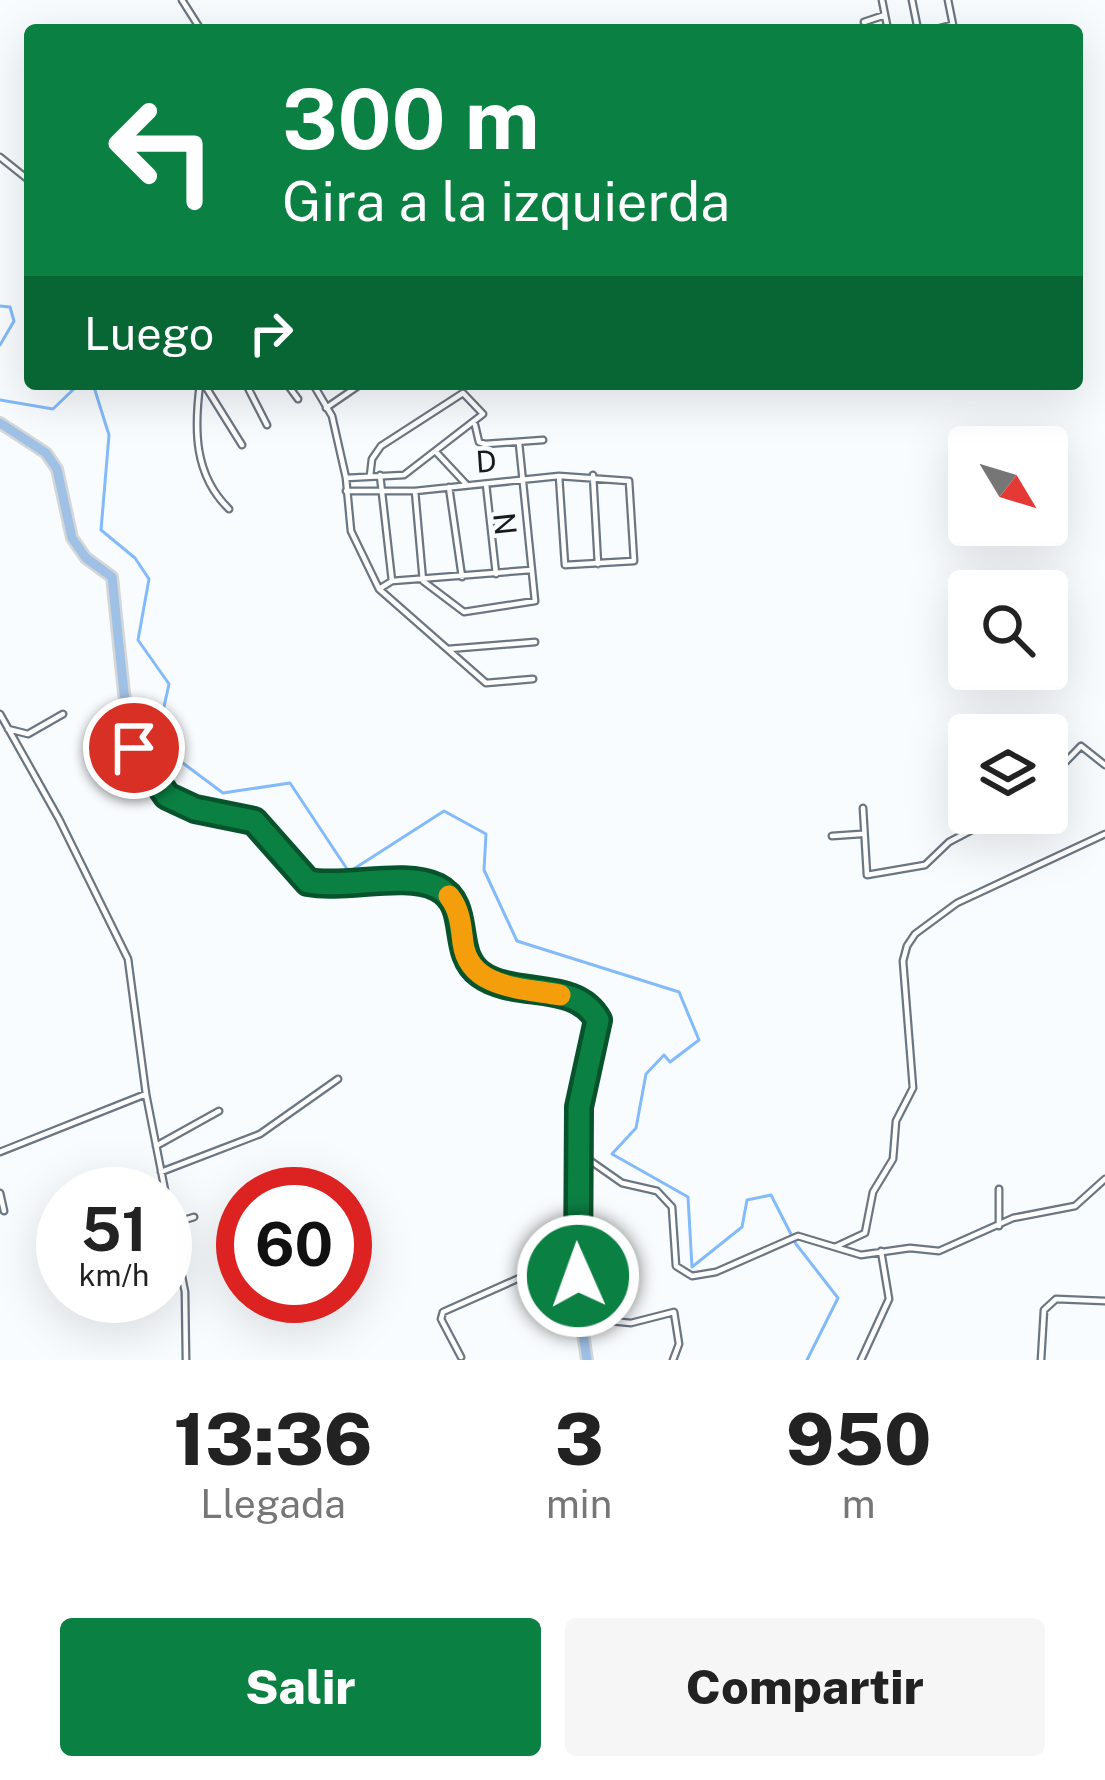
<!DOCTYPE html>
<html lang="es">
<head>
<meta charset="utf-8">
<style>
  body { margin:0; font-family:"Public Sans",sans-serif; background:#f6f6f6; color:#222; height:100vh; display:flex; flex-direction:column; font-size:45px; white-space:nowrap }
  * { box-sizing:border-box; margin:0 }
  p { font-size:39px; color:#767676 }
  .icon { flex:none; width:66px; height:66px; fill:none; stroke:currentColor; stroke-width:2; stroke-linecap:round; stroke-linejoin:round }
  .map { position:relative; height:1360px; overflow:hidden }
  .panel { display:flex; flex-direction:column; background:#fff; flex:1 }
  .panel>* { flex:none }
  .hud { position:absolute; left:24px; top:24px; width:1059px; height:366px; border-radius:12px; box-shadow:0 12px 48px #0002; background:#0b8043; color:#fff; overflow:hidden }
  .needle { width:78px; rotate:128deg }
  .controls { position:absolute; left:948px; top:426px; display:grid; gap:24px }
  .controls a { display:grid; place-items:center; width:120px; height:120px; border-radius:12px; background:#fff; box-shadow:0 12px 48px #0002; font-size:60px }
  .speed { position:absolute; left:36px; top:1167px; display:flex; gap:24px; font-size:60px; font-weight:700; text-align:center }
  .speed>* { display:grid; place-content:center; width:156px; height:156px; border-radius:50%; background:#fff; box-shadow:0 12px 48px #0002; line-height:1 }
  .speed small { font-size:30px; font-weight:400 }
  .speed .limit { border:18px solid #d22; background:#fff; color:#111 }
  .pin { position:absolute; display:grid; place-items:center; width:102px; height:102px; color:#fff; margin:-51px; border:6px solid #fff; border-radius:50%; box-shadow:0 3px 12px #0007 }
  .me { position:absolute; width:132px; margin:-66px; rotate:358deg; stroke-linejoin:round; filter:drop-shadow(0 0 9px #0008) }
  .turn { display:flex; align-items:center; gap:42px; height:252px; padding:0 60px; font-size:54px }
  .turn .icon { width:156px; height:156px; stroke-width:2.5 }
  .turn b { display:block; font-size:84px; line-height:102px }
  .then { display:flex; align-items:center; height:114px; padding:0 60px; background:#0003; gap:24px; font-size:45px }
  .eta { display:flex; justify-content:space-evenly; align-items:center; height:204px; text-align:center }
  .eta b { font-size:72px; font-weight:800; line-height:84px }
  .primary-button { display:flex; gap:24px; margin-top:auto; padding:24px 60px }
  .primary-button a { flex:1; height:138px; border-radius:12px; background:#0b8043; color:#fff; font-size:48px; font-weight:800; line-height:138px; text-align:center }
  .primary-button a+a { background:#f6f6f6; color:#222 }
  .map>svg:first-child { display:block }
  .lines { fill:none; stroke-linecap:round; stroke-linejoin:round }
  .stream { stroke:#83baf9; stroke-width:3 }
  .minor-casing { stroke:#6b7683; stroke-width:9 }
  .primary-casing { stroke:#d5d6d7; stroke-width:14 }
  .minor { stroke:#fff; stroke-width:4.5 }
  .primary { stroke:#9fc1e6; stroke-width:9 }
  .route-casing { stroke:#07532c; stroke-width:30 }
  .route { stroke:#0b8043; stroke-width:21 }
  .slow { stroke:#f59e0b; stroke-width:21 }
  .labels { text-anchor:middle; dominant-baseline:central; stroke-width:9; stroke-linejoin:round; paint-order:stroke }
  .street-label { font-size:30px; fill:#161b20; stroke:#f9fcfe }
</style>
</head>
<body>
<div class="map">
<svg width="1105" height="1360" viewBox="0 0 1105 1360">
  <rect width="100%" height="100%" fill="#f9fcfe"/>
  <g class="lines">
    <path class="stream" d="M 0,306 L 10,307 L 14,321 L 0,345
      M 93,384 L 109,435 L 101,530 L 135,558 L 149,579 L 138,640 L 169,684 L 156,743 L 223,793 L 290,783 L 349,872 L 444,811 L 486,834 L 484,870 L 517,941 L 679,992 L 699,1040 L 670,1062 L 664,1055 L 646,1074 L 636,1128 L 612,1154 L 688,1197 L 692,1267 L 742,1227 L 747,1200 L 771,1195 L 796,1244 L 838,1298 L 807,1360
      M 0,400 L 53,409 L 79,384"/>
    <defs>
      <path id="minor" d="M 182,0 L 201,30
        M 882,0 L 888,30
        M 912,0 L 918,30
        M 948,0 L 954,30
        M 864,22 L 885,15
        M 932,30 L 952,25
        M 0,157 L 30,181
        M 200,384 C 194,430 194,475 229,509
        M 204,384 L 242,445
        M 246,384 L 267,425
        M 287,384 L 298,399
        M 313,384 L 332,416 L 346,478 L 351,531 L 379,589 L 486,683 L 533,679
        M 326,408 L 361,384
        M 475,425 L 479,442 L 485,444 L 543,440
        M 437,453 L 466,484
        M 380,475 L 392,581
        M 593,475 L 598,564
        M 346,478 L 404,475 L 483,414 L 463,393 L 381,446 L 372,459 L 370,476
        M 486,484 L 496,574
        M 449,487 L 462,577
        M 346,491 L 415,491 L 559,476 L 629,481 L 634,561 L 565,565 L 559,476
        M 415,491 L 423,581 L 464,612 L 535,601 L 519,443
        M 379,589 L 392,581 L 531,570
        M 448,649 L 535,642
        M 0,714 L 59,819 L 128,959 L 146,1094 L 185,1292 L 186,1360
        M 8,729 L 28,734 L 63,714
        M 1047,781 L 1081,746 L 1105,765
        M 863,808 L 867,875 L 925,865 L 949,842 L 1004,813
        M 832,836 L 861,834
        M 156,1146 L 219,1111
        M 0,1152 L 146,1094
        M 582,1155 L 622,1183 L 657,1191 L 672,1207 L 676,1266 L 692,1276 L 716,1272 L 798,1236 L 861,1255 L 910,1248 L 939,1251 L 1013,1218 L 1075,1206 L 1105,1179
        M 161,1172 L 260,1134 L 338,1079
        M 0,1193 L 4,1211
        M 171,1224 L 194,1217
        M 999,1226 L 999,1189
        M 835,1247 L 865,1233 L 873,1192 L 893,1159 L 896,1121 L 913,1088 L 903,961 L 907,946 L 915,934 L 957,903 L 1105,834
        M 461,1357 L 441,1319 L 443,1312 L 533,1272 L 565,1271 L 573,1310 L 580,1318 L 631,1323 L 674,1312 L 679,1344 L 673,1360
        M 861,1360 L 889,1299 L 881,1251
        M 1041,1360 L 1044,1310 L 1056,1299 L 1105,1301"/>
      <path id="primary" d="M 0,423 L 46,453 L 57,469 L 72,538 L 86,558 L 112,577 L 124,693 L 134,748 L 146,770 L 167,796 L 195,809 L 254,821 L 308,882 C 346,889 405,871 437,887 C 473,905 450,952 480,974 C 514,999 576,979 598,1020 C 572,1131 569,1247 587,1360"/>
    </defs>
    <use href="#minor" class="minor-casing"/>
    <use href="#primary" class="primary-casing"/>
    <use href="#minor" class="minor"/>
    <use href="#primary" class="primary"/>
  </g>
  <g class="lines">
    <defs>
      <path id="route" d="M 134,748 L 167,796 L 195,809 L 254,821 L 308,882 C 346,889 405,871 437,887 C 473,905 450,952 480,974 C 514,999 576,979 598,1020 L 579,1107 L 578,1276"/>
    </defs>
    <use href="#route" class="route-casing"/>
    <use href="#route" class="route"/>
    <path class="slow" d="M 449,896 C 460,910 461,925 463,943 C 469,989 523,988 560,995"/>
  </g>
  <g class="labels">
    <g class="street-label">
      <text transform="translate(486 461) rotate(-4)">D</text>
      <text transform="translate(505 524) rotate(-96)">N</text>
    </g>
  </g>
</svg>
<div class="controls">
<a><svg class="needle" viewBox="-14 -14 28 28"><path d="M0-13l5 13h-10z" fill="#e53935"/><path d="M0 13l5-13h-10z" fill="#767676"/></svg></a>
<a><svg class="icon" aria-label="search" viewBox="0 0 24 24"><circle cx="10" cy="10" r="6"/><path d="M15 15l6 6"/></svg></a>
<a><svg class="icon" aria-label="layers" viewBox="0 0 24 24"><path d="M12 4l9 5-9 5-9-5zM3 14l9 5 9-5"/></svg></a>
</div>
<div class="speed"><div>51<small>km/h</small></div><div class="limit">60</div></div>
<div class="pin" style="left:134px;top:748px;background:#d93025"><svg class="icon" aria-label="arrive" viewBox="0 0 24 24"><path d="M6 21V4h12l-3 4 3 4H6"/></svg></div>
<svg class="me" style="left:578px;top:1276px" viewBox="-20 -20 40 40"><circle r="17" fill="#0b8043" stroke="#fff" stroke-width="3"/><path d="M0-11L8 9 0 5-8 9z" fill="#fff"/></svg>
<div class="hud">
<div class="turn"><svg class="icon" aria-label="left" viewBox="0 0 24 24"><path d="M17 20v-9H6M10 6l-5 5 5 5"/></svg><div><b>300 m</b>Gira a la izquierda</div></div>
<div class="then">Luego<svg class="icon" aria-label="right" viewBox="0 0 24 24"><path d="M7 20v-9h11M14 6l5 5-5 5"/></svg></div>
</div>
</div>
<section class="panel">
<div class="eta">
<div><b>13:36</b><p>Llegada</p></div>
<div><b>3</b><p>min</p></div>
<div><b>950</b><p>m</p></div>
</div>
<div class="primary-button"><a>Salir</a><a>Compartir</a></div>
</section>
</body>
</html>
